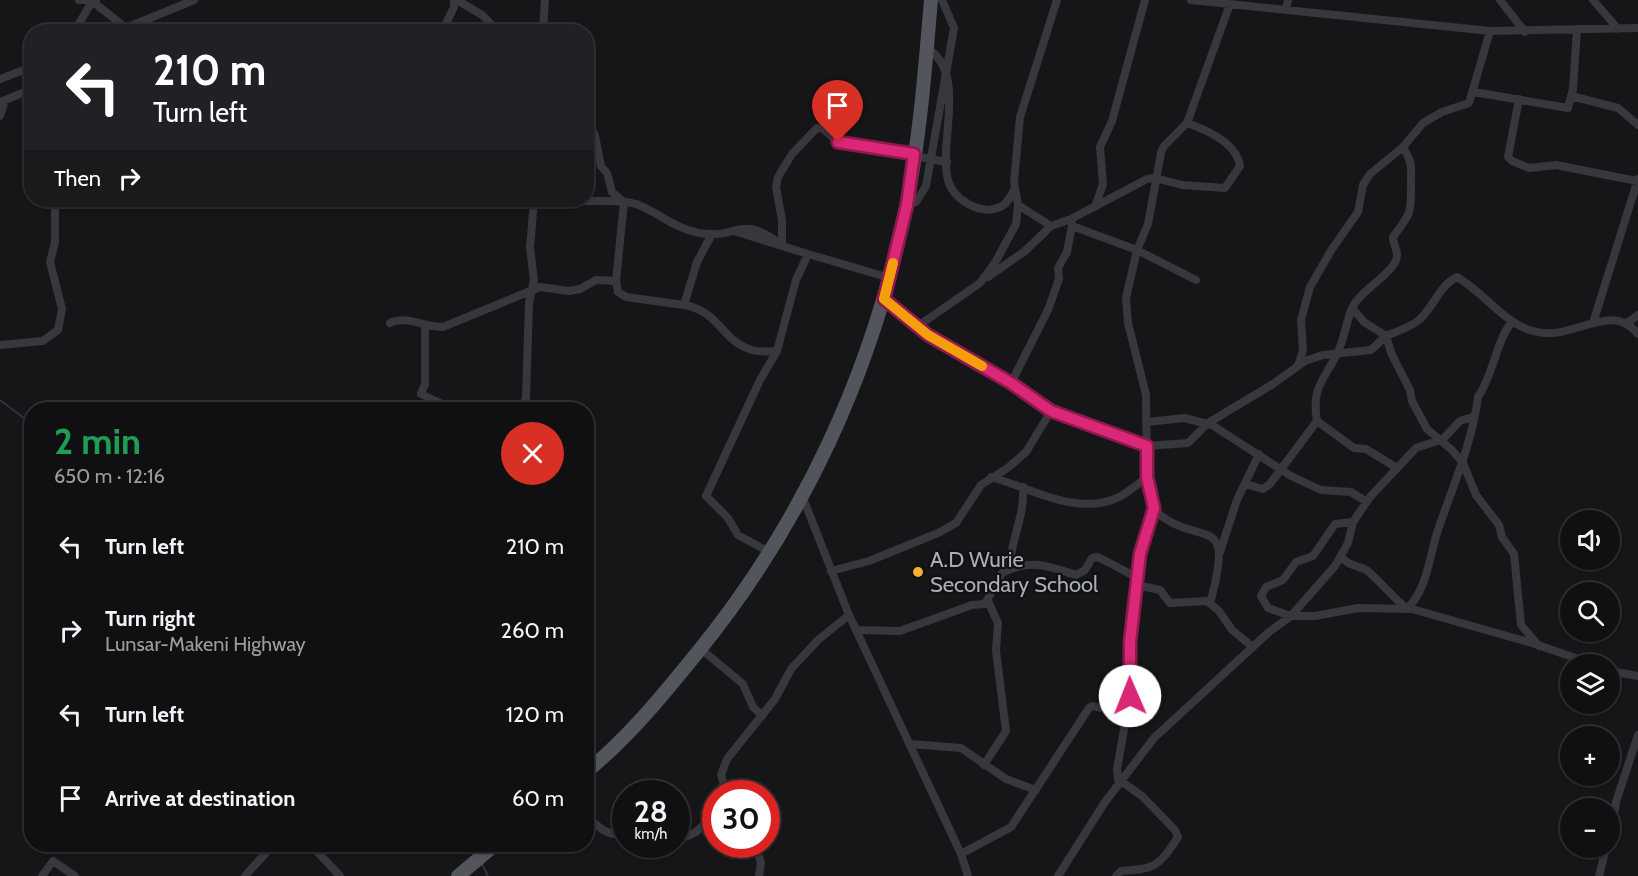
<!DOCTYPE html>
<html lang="en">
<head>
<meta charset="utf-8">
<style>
  body { margin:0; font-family:Cabin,sans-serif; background:#1e1e20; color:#f1f3f6; height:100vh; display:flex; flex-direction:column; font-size:22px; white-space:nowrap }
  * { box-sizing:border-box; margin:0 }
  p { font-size:20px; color:#9c9d9f }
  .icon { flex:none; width:33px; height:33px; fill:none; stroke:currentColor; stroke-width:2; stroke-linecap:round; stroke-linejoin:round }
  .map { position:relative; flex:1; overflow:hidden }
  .side { position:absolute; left:24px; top:402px; width:570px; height:450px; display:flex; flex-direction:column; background:#101012; border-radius:24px; box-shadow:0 2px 4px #0004,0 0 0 2px #303032 }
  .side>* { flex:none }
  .top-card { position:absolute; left:24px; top:24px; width:570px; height:183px; border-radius:24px; box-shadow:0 2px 4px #0004,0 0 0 2px #303032; background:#202124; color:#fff; overflow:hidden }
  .tools { position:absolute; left:1560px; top:510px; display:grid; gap:12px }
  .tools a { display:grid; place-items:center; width:60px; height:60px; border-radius:50%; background:#101012; box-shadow:0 2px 4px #0004,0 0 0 2px #303032; font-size:30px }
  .speed { position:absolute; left:612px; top:780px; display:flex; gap:12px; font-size:30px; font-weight:700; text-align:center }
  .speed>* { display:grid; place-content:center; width:78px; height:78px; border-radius:50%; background:#101012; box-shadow:0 2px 4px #0004,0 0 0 2px #303032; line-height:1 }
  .speed small { font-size:15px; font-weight:400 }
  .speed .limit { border:9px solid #d22; background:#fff; color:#111 }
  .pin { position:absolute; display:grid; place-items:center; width:51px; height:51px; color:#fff; margin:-62px -26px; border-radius:50% 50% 50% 0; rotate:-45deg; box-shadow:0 0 6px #0007 }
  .pin .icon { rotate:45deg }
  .me { position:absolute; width:66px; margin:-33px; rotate:359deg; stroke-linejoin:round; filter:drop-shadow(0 0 4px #0008) }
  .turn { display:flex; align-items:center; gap:21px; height:126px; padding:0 30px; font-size:27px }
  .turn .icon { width:78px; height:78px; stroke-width:2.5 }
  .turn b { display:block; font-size:42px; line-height:51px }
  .then { display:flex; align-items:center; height:57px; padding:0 30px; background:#0003; gap:12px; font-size:22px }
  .round { display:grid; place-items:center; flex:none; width:63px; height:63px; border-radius:32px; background:#1e1e20 }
  .summary { display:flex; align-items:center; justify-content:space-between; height:102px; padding:0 30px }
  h1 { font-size:36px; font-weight:800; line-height:45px; color:#1e9e55 }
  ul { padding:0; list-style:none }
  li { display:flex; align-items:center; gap:18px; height:84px; padding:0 30px }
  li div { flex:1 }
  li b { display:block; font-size:22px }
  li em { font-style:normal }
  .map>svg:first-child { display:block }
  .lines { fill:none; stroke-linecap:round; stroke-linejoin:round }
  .stream { stroke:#2c353c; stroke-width:2 }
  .street { stroke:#37383d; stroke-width:8 }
  .primary { stroke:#53555c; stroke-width:14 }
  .route-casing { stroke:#8e194d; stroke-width:15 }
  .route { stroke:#db2777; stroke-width:10 }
  .slow { stroke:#f59e0b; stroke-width:10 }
  .poi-dot { fill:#f2b134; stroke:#111113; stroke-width:2 }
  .labels { text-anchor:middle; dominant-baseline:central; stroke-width:4.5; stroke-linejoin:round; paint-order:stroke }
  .poi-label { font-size:22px; fill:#a8adb8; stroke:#111113; text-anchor:start }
</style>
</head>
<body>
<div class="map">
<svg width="1638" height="876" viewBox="0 0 1638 876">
  <rect width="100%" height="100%" fill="#161618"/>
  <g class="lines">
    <path class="stream" d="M 0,400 L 32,424
      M 475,844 L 477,853
      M 482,864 L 488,876"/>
    <path class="street" d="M 79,0 L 96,0
      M 457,0 L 482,15 L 499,32
      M 1191,0 L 1490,31 L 1638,28
      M 1500,0 L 1525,32
      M 1593,0 L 1618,29
      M 92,1 L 126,28
      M 1286,10 L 1288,0
      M 74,32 L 93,0
      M 116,32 L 194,0
      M 442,32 L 454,7 L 454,0
      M 543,32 L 545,0
      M 927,48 C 968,74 938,142 948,180 C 953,199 980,216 1000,207 C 1007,204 1011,196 1014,190
      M 0,79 L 32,67
      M 1474,92 L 1568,108 L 1573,89 L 1577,30
      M 1571,96 L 1618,108 L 1638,125
      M 1519,99 L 1508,157 L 1512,161 L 1529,168 L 1556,165 L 1637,181
      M 0,102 L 32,89
      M 586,114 L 595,136 L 601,166 L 607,173 L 612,192 L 624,202 L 616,281 L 618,292 L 626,297 L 684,305
      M 0,116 L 5,100
      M 1403,147 C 1413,164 1411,166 1411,184 C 1411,213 1412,212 1393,237 C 1393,243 1397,249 1397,255 C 1398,271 1360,290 1352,308 L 1364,322 L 1386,336 C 1397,331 1412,327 1420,319 C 1433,307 1441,284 1457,277 C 1487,294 1507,330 1544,333 C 1577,336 1614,302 1638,334
      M 570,200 C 591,203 616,198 636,204 C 658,212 673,228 699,233 C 742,240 737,212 782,245
      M 907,205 L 916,202 L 926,186 L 954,28 L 942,0
      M 1018,205 L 1051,226
      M 1095,207 L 1103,184 L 1100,147 L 1112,121 L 1145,0
      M 1072,226 L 1137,250 L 1196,280
      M 734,231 L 808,254
      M 712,234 L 697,262 L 684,305 C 719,311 721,339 749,349 C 757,353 768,351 777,351
      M 782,245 L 782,220 L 776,187 L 778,177 L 792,154 L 817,128 L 822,128 L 838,142 L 947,162
      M 988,277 L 1025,251 L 1051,226 L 1071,219 L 1147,179 L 1155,178 L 1182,185 L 1225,188 L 1240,166 C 1237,143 1207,130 1187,123
      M 884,299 L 918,326 L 980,283 L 996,261 L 1016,224 L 1018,205 L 1014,182 L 1020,117 L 1057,0
      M 390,323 C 405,315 425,327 443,327 L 540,287 L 569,291 L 580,289 L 596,280 L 616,281
      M 1593,323 L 1638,179
      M 1627,323 L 1638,315
      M 425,326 L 425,384 L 421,394 L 442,404 L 466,410
      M 918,326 L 928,335 L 1011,383 L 1051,411 L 1147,446 L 1188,443 L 1208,423 L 1273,384 L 1305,361 L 1323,355 L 1371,350 L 1386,336
      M 1386,336 L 1392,355 L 1410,390 L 1412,401 L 1427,429 L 1452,450 L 1463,463 L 1476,495 L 1499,525 L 1502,537 L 1514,554 L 1521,625 L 1539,646
      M 0,345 L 43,341 L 58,330 L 62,309 L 50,262 L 55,242 L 55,200
      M 1298,365 L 1303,351 L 1301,320 L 1310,287 L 1332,249 L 1358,212 L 1363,185 L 1370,174 L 1403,147 L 1423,123 L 1442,112 L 1469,103 L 1490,31
      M 1011,383 L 1048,310 L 1059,279 L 1058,268 L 1067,252 L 1072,226 L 1071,219
      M 520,410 L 526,398 L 529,303 L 534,280 L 530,248 L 534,200
      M 1317,421 C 1311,388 1324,380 1337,354 C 1344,340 1346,323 1352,308
      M 1147,422 L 1184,418 L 1212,425 L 1291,476 L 1321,490 L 1351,492 L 1367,502
      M 991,477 C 1031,488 1075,516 1117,498 C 1128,493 1138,484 1147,477
      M 1245,484 L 1263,489 L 1270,484 L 1317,421 L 1354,448 L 1366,449 L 1397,468
      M 803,498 L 849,615 L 961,854 L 968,876
      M 1153,509 C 1199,552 1237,506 1210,603
      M 1353,522 L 1335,524 L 1313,556 L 1296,562 L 1283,580 L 1266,587 L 1261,596 L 1268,608 L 1291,616 L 1335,566 L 1348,543 L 1353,522 L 1370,497 L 1416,448 L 1443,439 L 1460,421 L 1473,417
      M 769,552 L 738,535 L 728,518 L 706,496 L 760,380 L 777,351 L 796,280 L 808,254 L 890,278
      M 1220,552 L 1237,500 L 1259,454
      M 1341,556 C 1349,568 1359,564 1369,572 C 1382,584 1393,597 1407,609 C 1427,589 1429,559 1437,533 C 1452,488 1472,444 1478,397 C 1494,374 1495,344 1512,321
      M 1009,569 C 1011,540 1025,515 1023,487
      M 831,571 L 869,561 L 938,533 L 956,523 L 981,485 L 1009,467 L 1026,452 L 1051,411
      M 1137,585 L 1160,590 L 1170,603 L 1207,601 L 1219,611 L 1232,630 L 1253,647
      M 856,630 L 900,631 L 972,605 L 985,604 L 1002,573 C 1029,558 1048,566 1076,575 L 1085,570 L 1092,558 L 1098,557 L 1138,578
      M 701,649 L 743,684 L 753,707 L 762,716
      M 1610,671 L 1638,676
      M 910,744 L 961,748 L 1006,779 L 1036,790
      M 984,765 L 1006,731 L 996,651 L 998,623 L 988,601
      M 727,794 L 721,775 L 727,759 L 775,699 L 791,669 L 818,640 L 849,615
      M 586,815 C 598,828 608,836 626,835
      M 676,837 C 696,839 706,823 716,808
      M 1610,838 L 1616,802 L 1638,735
      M 310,844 L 340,876
      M 755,844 L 761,863 L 759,876
      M 961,854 L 1011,827 L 1089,708 L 1092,706 L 1127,713 L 1130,642 L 1140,554 L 1154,508 L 1147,477 L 1146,395 L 1128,323 L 1126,298 L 1137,250 L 1148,224 L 1161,153 L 1164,146 L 1187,123 L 1230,4
      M 42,876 L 53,861 L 75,876
      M 245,876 L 274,844
      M 1058,876 L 1105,802 L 1154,738 L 1269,632 L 1291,616 L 1315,616 L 1358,608 L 1412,609 L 1532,643 L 1593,664
      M 1116,876 L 1121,871 C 1156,869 1159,866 1178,837 L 1175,830 L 1142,796 L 1118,779 L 1117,769 L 1127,713
      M 1599,876 L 1606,848"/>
    <path class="primary" d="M 586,772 C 628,738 663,695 697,653 C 803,523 873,371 906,207 C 920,139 925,69 931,0
      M 458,876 L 496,844"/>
  </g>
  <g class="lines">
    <defs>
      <path id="route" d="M 838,142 L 914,154 L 907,205 L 884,299 L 928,335 L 1011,383 L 1051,411 L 1147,446 L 1147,477 L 1154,508 L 1140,554 L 1130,642 L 1130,696"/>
    </defs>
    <use href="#route" class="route-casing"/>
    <use href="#route" class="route"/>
    <path class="slow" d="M 893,263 L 884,299 L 928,335 L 982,366"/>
  </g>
  <circle class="poi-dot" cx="918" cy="572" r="6"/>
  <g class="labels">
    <g class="poi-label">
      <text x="930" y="559">A.D Wurie<tspan x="930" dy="25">Secondary School</tspan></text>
    </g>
  </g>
</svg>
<div class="tools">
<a><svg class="icon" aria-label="sound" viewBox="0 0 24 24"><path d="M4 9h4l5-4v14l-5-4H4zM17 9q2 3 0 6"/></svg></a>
<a><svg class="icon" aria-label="search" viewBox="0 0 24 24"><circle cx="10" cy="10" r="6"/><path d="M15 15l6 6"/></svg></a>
<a><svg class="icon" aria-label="layers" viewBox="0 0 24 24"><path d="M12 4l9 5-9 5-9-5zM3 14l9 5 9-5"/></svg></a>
<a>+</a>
<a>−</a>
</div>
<div class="speed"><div>28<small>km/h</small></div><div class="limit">30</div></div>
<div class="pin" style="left:838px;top:142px;background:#d93025"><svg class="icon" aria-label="arrive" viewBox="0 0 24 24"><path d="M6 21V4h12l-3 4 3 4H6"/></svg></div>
<svg class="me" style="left:1130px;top:696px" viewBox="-20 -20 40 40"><circle r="19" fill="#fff"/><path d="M0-13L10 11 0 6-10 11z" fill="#db2777"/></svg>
<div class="top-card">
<div class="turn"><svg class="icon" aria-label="left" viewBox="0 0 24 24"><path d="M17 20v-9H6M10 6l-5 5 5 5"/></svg><div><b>210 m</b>Turn left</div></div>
<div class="then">Then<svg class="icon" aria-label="right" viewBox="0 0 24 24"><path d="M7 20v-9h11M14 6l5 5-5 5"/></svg></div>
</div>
<section class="side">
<div class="summary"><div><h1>2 min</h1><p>650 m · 12:16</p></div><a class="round" style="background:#d93025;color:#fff"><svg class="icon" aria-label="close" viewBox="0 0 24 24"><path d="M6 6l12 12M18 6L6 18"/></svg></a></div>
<ul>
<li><svg class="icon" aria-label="left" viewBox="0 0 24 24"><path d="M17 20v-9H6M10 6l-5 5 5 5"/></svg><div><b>Turn left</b></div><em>210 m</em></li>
<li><svg class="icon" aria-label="right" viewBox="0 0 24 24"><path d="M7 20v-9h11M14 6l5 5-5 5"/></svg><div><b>Turn right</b><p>Lunsar-Makeni Highway</p></div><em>260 m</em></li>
<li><svg class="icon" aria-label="left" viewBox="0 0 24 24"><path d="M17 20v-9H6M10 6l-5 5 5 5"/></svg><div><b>Turn left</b></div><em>120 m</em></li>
<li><svg class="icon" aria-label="arrive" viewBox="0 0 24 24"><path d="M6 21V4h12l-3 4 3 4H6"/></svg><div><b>Arrive at destination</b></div><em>60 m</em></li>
</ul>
</section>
</div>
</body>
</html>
